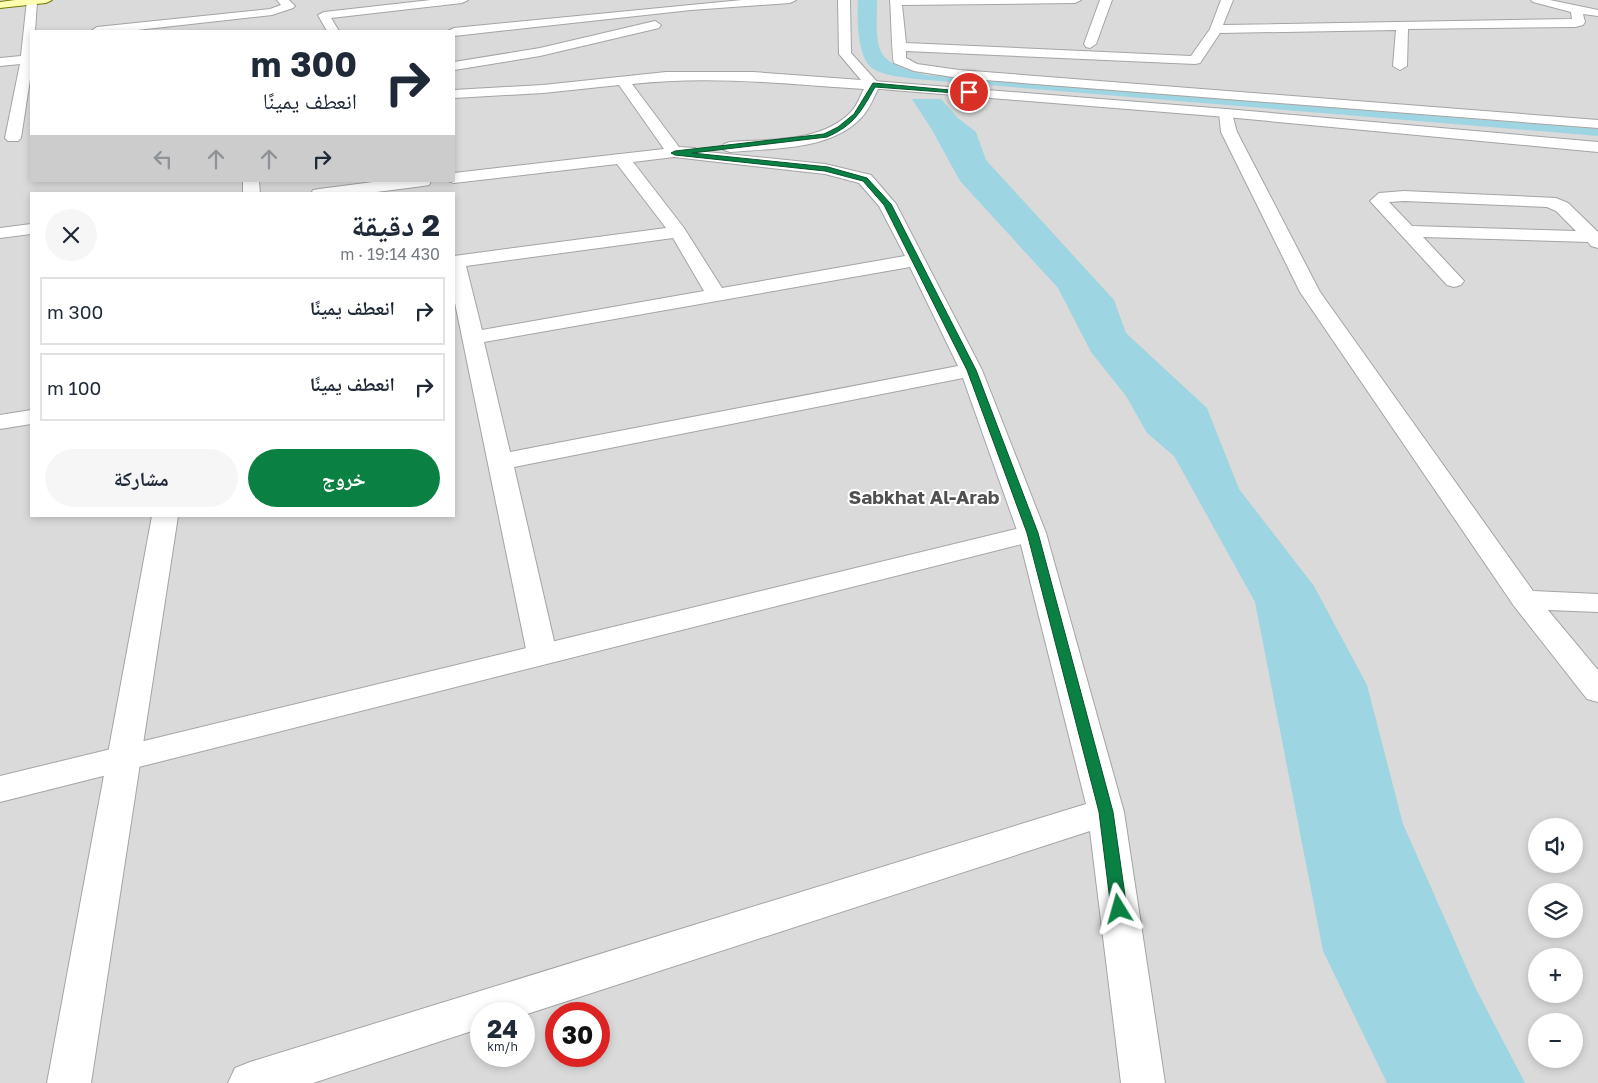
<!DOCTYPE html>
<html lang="ar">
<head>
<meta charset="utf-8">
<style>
  body { margin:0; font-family:"Golos Text","Noto Naskh Arabic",sans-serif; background:#f6f6f7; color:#1f2937; direction:rtl; height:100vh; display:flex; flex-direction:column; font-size:19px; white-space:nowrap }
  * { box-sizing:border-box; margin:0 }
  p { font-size:16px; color:#747a83 }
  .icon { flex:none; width:28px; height:28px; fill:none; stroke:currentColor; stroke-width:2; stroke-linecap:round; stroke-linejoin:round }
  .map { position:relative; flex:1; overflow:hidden; direction:ltr }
  .side { position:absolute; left:30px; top:192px; width:425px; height:325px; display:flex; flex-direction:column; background:#fff; border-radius:0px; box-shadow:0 2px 8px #0003; direction:rtl }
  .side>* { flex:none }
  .banner { position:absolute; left:30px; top:30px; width:425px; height:152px; border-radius:0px; box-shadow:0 2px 8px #0003; direction:rtl; background:#fff; color:#1f2937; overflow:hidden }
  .tools { position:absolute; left:1528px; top:818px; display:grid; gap:10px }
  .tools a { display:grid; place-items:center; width:55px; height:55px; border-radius:50%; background:#fff; box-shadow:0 2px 8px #0003; font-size:25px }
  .speed { position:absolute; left:470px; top:1002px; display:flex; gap:10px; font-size:25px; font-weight:700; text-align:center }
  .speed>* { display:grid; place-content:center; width:65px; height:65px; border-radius:50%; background:#fff; box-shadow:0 2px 8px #0003; line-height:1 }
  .speed small { font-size:12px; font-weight:400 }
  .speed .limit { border:8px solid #d22; background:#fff; color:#111 }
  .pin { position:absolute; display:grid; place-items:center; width:42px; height:42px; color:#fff; margin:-21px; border:2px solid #fff; border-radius:50%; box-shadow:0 1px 5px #0007 }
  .me { position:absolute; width:55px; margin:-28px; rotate:352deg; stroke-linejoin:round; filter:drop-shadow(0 0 4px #0008) }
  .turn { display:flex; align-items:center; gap:18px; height:105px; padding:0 15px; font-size:22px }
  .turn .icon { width:65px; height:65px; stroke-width:2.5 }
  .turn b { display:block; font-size:35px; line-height:42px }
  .lanes { display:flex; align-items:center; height:48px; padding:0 15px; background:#0003; justify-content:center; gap:25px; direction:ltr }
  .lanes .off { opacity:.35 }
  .round { display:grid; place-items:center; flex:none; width:52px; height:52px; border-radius:26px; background:#f6f6f7 }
  .summary { display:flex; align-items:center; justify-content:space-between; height:85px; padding:0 15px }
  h1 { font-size:30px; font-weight:700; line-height:38px }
  .cta { display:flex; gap:10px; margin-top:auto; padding:10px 15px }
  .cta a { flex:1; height:58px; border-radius:30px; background:#0b8043; color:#fff; font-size:20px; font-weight:700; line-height:58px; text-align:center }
  .cta a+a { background:#f6f6f7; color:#1f2937 }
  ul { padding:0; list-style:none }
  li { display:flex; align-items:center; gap:15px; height:68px; margin:0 10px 8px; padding:0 5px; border:2px solid #e0e1e3; border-radius:0px }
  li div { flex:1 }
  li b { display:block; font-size:19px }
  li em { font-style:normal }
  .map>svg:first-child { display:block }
  .residential { fill:#dbdada; fill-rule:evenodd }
  .water { fill:#9ed5e2 }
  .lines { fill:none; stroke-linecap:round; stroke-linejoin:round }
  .minor-casing { stroke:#a4a4a4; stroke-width:2 }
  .tertiary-casing { stroke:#a4a4a4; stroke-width:2 }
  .secondary-casing { stroke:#707900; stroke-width:2 }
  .minor { fill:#fff; fill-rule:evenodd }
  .tertiary { fill:#fff; fill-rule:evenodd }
  .secondary { fill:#feffb1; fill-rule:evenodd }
  .route { fill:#0b8043; stroke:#07532c }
  .labels { text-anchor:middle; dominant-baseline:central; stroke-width:4; stroke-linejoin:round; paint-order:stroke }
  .quarter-label { font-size:19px; font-weight:bold; fill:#505050; stroke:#fff }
</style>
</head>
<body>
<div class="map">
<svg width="1598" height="1083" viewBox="0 0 1598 1083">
  <rect width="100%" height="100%" fill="#f0ebe2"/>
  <path class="residential" d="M 0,0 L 1598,0 L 1598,1083 L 0,1083 ZM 31,31 L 454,31 L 454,181 L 31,181 ZM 31,194 L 454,194 L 454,516 L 31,516 ZM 1536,826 L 1574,826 L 1574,864 L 1536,864 ZM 1536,891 L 1574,891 L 1574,929 L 1536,929 ZM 1536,956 L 1574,956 L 1574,994 L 1536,994 ZM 481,1014 L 524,1014 L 524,1056 L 481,1056 ZM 556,1014 L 599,1014 L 599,1056 L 556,1056 ZM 1536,1021 L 1574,1021 L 1574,1059 L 1536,1059 Z"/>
  <path class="water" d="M 858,0 L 877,0 C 877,51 871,61 926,75 L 1598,129 L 1598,136 L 915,79 C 903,77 883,76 872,68 C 857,57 857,17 858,0 Z
    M 912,99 L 941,99 L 958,118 L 976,132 L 986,160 L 1114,300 L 1126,333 L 1207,408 L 1239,489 L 1314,586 L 1367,685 L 1403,824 L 1475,987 L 1525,1083 L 1387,1083 L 1323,951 L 1255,602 L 1174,456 L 1147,433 L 1126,396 L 1091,352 L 1058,288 L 960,181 L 932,130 Z"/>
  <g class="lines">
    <defs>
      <path id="minor" d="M 27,0 L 35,0 L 37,2 L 35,31 L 31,31 L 31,73 L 21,138 L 18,141 L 8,141 L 5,138 L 20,64 L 0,66 L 0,58 L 21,56 Z
        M 277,0 L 289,0 L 295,6 L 293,8 L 272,15 L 128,31 L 91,31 L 97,27 L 270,9 L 281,5 Z
        M 431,0 L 468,0 L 462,3 L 331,18 L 339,31 L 327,31 L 318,15 L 324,12 Z
        M 742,0 L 796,0 L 790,3 L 691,10 L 454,36 L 454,31 L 448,31 L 454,28 Z
        M 838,0 L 850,0 L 851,53 L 880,85 C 874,96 870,109 861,118 C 830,151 772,148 730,152 L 724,150 L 722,147 L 724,144 L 730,142 C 769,139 821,143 851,112 C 857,106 860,96 864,89 C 786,84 710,75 632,84 L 679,147 L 695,148 L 697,151 L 825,164 L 871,175 L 896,204 L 982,370 L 1046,533 L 1124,812 L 1165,1083 L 1121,1083 L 1090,831 L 524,1015 L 481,1014 L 481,1028 L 313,1083 L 228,1083 L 235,1068 L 250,1062 L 1086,804 L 1018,533 L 963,378 L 514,467 L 557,654 L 553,661 L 542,664 L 531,661 L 527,654 L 454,298 L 454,256 L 666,228 L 617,164 L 454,183 L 448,181 L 454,181 L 454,173 L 664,149 L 619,85 L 543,93 L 454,98 L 454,90 L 543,85 L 666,72 L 753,72 L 861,80 L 839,54 ZM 674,157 L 825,174 L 859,183 L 879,206 L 905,256 L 722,288 L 684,228 L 633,162 ZM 673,238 L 704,291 L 482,330 L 466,266 ZM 910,267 L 958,366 L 510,452 L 484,342 Z
        M 890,0 L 1081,0 L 1075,3 L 902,5 L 906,43 L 1191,56 L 1210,29 L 1221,0 L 1233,0 L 1223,25 L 1572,19 L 1571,12 L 1533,2 L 1531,0 L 1550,0 L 1598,10 L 1598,16 L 1583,14 L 1585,22 L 1583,25 L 1575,27 L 1408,29 L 1407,66 L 1400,70 L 1393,66 L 1396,30 L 1220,33 L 1200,63 L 1195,64 L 906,51 L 906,58 L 917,64 L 959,70 L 1598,120 L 1598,128 L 959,78 L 914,71 L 894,63 C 892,58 891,10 890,0 Z
        M 1100,0 L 1112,0 L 1096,44 L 1090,48 L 1086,47 L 1084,44 Z
        M 655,21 L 661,25 L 659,28 L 540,56 L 454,70 L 454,62 L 540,48 Z
        M 1226,109 L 1231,110 L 1237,132 L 1320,292 L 1533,591 L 1598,594 L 1598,612 L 1548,610 L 1598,670 L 1598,702 L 1587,699 L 1514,606 L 1300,292 L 1221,132 L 1219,113 L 1221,110 Z
        M 243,181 L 259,181 L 260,194 L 243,194 Z
        M 381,181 L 431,181 L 429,185 L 423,186 L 361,194 L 311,194 L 313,190 L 319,189 Z
        M 1404,191 L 1556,198 L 1568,203 L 1598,232 L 1598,248 L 1591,246 L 1588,242 L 1423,237 L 1464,281 L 1461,285 L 1454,287 L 1447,285 L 1370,201 L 1379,193 ZM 1404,201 L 1547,207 L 1556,211 L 1576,231 L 1412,226 L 1389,202 Z
        M 31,224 L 31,234 L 0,238 L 0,228 Z
        M 31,410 L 31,424 L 0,429 L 0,415 Z
        M 152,516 L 178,516 L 91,1083 L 47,1083 Z"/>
      <path id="tertiary" d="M 873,81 L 1226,109 L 1598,142 L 1598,152 L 1226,117 L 868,88 L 866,85 Z
        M 1032,525 L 1042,527 L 1046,533 L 1042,539 L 0,802 L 0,776 Z"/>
      <path id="secondary" d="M 15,0 L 52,0 L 46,3 L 0,8 L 0,2 Z"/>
    </defs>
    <use href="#minor" class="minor-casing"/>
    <use href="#tertiary" class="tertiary-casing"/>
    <use href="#secondary" class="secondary-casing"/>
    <use href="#minor" class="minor"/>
    <use href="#tertiary" class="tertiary"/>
    <use href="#secondary" class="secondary"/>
  </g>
  <path class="route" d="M 873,83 L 972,92 L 969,94 L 875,87 C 861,112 854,125 827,137 L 692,153 L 828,167 L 867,178 L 891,204 L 976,370 L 1038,533 L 1113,812 L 1127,909 L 1125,914 L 1119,915 L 1114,914 L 1111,909 L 1099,812 L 1027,533 L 967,370 L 884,205 L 863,181 L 825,171 L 675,155 L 671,153 L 675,151 L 824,134 L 838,127 L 854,114 Z"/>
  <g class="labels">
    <g class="quarter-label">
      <text x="924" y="496">Sabkhat Al-Arab</text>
    </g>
  </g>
</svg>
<div class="tools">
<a><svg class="icon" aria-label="sound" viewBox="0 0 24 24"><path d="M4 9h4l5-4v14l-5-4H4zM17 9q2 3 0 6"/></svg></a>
<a><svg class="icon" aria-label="layers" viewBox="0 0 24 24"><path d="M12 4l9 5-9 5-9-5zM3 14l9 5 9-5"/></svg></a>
<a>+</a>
<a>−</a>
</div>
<div class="speed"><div>24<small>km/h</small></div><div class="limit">30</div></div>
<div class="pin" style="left:969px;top:92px;background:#d93025"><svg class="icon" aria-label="arrive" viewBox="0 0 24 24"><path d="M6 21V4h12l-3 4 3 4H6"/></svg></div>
<svg class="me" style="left:1119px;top:909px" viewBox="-20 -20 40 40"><path d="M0-17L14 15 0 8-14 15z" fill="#0b8043" stroke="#fff" stroke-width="4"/></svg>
<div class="banner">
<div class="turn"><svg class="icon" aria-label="right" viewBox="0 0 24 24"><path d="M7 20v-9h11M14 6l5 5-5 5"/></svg><div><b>300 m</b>انعطف يمينًا</div></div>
<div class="lanes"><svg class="icon off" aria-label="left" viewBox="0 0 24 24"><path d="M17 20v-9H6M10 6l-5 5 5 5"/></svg><svg class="icon off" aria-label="ahead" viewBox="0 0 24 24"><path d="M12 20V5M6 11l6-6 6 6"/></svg><svg class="icon off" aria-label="ahead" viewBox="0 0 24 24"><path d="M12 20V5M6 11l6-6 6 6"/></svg><svg class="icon" aria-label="right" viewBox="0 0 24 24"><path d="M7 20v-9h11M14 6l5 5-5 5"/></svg></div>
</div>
<section class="side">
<div class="summary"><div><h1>2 دقيقة</h1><p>430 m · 19:14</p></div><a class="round"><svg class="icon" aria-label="close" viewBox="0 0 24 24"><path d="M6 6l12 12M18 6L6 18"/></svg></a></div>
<ul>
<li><svg class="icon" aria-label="right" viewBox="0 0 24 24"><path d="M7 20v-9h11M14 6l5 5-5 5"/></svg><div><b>انعطف يمينًا</b></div><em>300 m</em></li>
<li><svg class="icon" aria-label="right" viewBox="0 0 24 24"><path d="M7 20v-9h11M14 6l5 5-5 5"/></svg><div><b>انعطف يمينًا</b></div><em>100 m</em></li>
</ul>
<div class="cta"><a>خروج</a><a>مشاركة</a></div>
</section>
</div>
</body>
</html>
